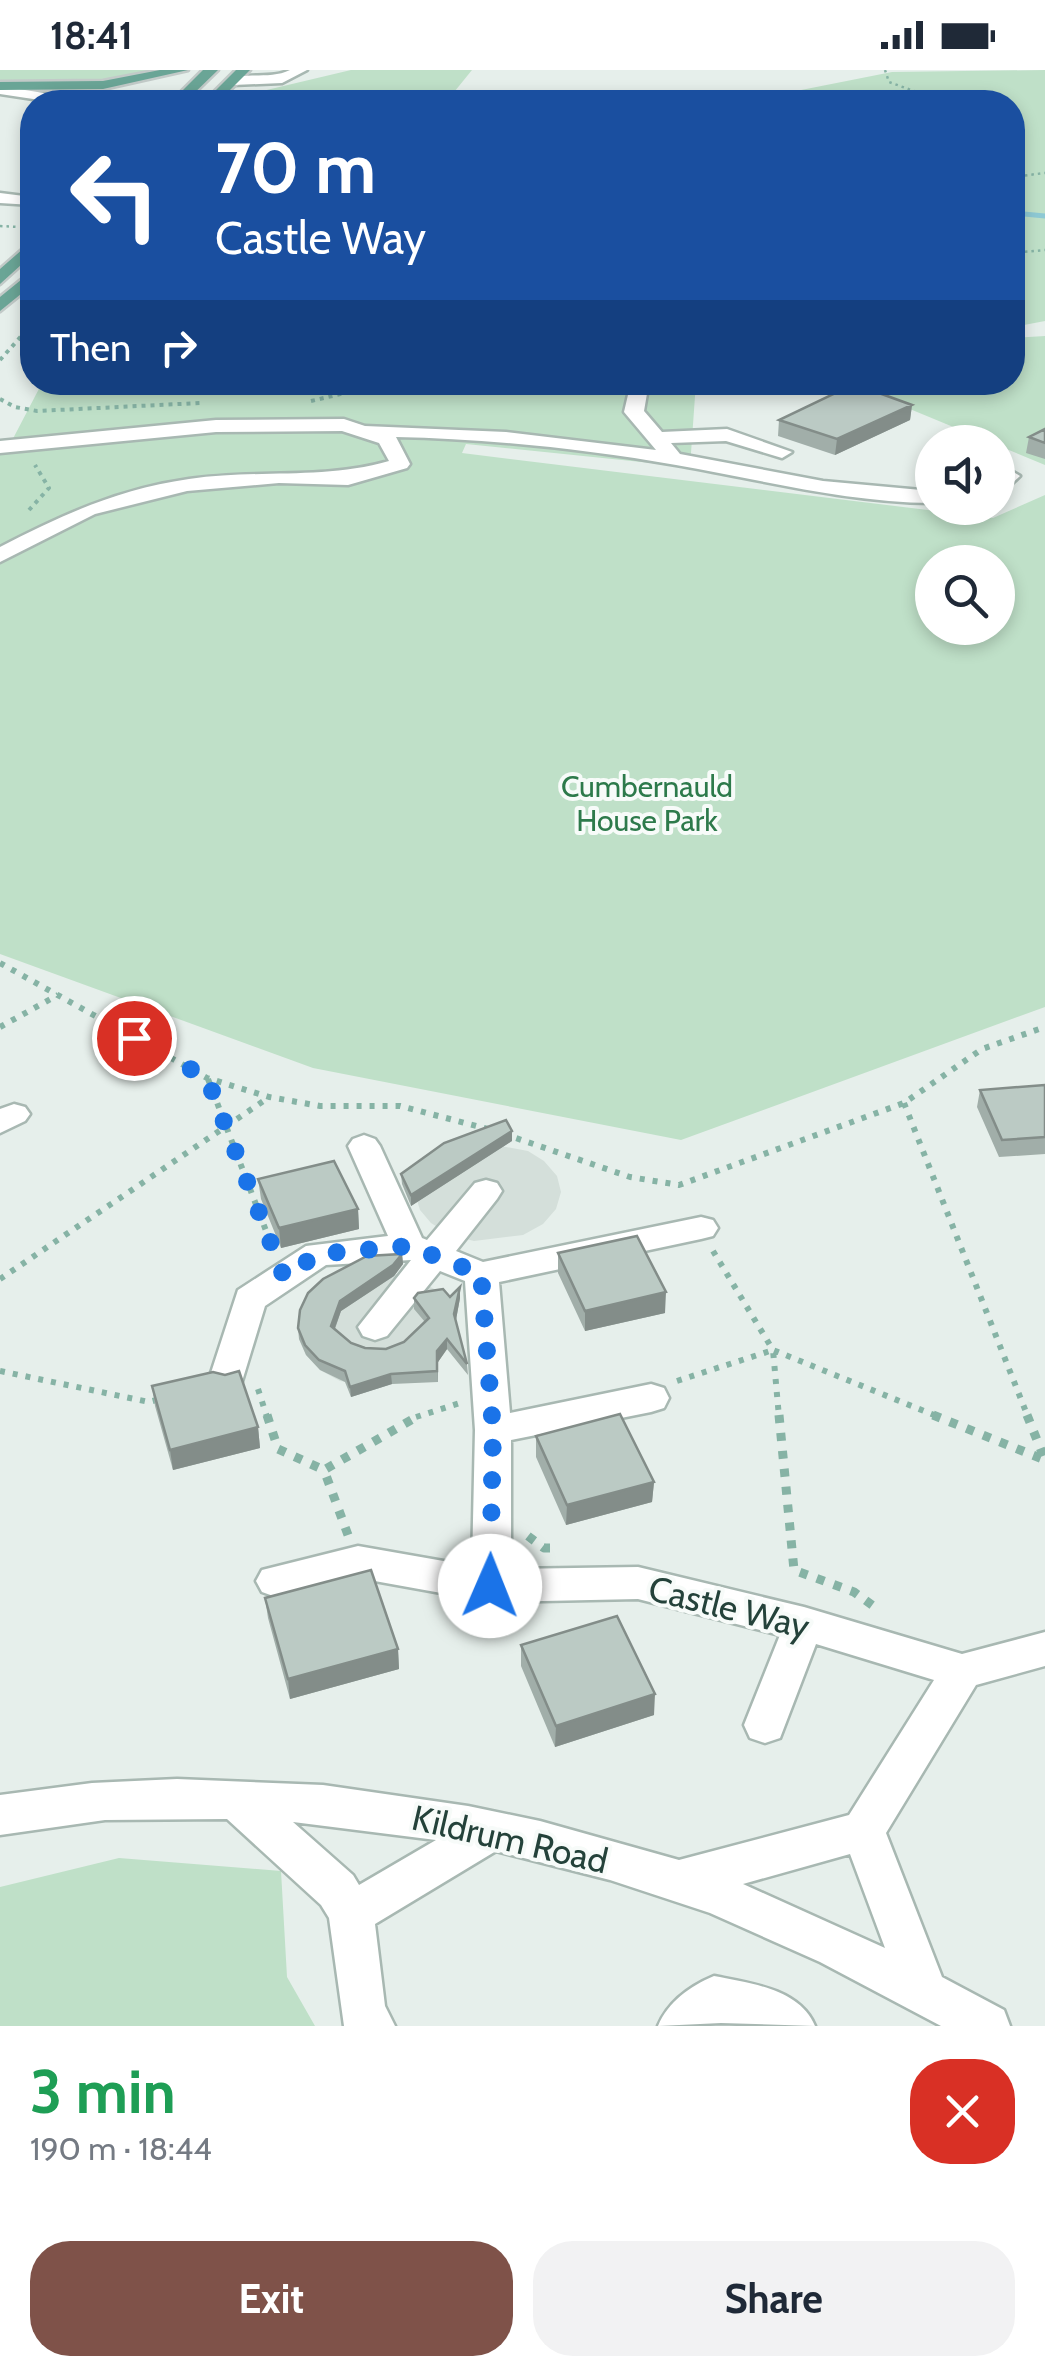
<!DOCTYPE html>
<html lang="en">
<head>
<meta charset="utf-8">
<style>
  body { margin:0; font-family:Cabin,sans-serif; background:#f2f2f3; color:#1f2937; height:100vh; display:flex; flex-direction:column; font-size:38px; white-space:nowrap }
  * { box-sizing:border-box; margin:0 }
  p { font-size:32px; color:#747a83 }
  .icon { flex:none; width:55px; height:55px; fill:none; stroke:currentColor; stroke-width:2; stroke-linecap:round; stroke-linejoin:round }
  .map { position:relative; height:1956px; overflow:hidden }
  .details { display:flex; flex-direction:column; background:#fff; flex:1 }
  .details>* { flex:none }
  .guide { position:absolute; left:20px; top:20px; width:1005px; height:305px; border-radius:40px; box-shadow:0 5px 15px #0003; background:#1a4fa0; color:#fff; overflow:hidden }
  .buttons { position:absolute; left:915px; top:355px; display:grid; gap:20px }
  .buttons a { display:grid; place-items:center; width:100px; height:100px; border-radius:50%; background:#fff; box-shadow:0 5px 15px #0003; font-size:50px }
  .pin { position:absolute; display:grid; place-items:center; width:85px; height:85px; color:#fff; margin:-42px; border:5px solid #fff; border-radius:50%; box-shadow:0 2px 10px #0007 }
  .me { position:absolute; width:110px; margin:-55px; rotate:1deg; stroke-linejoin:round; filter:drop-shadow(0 0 8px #0008) }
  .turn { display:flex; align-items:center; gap:35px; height:210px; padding:0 30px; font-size:45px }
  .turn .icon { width:130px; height:130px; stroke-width:2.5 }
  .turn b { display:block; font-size:70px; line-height:85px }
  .then { display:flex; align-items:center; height:95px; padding:0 30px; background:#0003; gap:20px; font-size:38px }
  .round { display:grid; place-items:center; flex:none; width:105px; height:105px; border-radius:40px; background:#f2f2f3 }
  .summary { display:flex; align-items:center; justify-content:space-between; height:170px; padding:0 30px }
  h1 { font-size:60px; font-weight:700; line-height:75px; color:#1e9e55 }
  .button { display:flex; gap:20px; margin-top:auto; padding:20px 30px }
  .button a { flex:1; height:115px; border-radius:40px; background:#7f5249; color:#fff; font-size:40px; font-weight:700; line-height:115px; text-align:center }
  .button a+a { background:#f2f2f3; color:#1f2937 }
  .status { display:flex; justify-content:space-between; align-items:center; height:70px; padding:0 50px; background:#fff; direction:ltr }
  .status svg { height:28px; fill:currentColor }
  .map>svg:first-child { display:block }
  .built { fill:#d4dfda }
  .green { fill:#bfe0c8; fill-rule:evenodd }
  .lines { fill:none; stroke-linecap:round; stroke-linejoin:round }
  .stream { stroke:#8ec9d4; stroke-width:5 }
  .minor-casing { stroke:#a8b8b2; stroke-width:5 }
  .major-casing { stroke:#c2cac8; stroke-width:5 }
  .path-far3 { stroke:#86b3a5; stroke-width:2.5; stroke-dasharray:2.5 4; stroke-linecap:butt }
  .path-far2 { stroke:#86b3a5; stroke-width:4; stroke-dasharray:4 5; stroke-linecap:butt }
  .path-far1 { stroke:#86b3a5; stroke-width:6; stroke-dasharray:5 8; stroke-linecap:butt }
  .path { stroke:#86b3a5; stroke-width:9; stroke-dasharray:8 10; stroke-linecap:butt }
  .minor { fill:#fff; fill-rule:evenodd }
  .major { fill:#6aa596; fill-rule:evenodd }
  .wall { fill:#a1aea9 }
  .shaded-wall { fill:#838d89 }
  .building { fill:#bbcac4; stroke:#838d89; stroke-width:2.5 }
  .route { stroke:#1a73e8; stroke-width:18; stroke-dasharray:0 32.4 }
  .labels { text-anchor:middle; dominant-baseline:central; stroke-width:8; stroke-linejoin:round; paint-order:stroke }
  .park-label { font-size:30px; fill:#2d7a4b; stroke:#f7fbf9 }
  .near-street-label { font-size:35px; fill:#24423a; stroke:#f7fbf9 }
</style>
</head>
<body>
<div class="status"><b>18:41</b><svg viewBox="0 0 49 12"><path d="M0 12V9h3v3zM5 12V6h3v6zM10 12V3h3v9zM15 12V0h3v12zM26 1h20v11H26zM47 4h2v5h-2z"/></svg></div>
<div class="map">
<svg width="1045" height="1956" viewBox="0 0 1045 1956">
  <rect width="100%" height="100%" fill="#e6efeb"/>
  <path class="built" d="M 485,1073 L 528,1081 L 544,1091 L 557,1106 L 561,1122 L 556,1139 L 543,1154 L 523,1165 L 474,1171 L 450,1165 L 431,1153 L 420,1140 L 415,1124 Z
    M 391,1203 L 416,1209 L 436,1220 L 449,1236 L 451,1274 L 438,1292 L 417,1306 L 392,1314 L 364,1315 L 340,1311 L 320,1300 L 306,1285 L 299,1269 Z"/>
  <path class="green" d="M 0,0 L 165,0 L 68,16 L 0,13 Z
    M 351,0 L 472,0 L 446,32 L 236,32 L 245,25 Z
    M 1045,0 L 1045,251 L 1013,257 L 1012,32 L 740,32 L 892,2 Z
    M 1045,266 L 1045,395 L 847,313 L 1012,312 L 1013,268 Z
    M 696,312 L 690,397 L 466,374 L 462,383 L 993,448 L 1045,425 L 1045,937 L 681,1070 L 313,998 L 0,884 L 0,384 L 6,382 L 42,313 ZM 932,492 L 998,492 L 998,558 L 932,558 Z
    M 119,1788 L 281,1801 L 287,1907 L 315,1956 L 0,1956 L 0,1817 Z"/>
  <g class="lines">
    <path class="stream" d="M 1012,143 L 1045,146"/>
    <defs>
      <path id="minor" d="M 290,0 L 307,0 L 282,13 L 233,15 L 226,11 C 245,1 270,10 290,0 Z
        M 0,16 L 75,28 L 82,32 L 53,32 L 0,24 Z
        M 0,123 L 32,127 L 32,135 L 0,133 Z
        M 631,312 L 649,312 L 644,341 L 662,362 L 727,359 L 792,382 L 782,388 L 726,371 L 671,373 L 680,384 L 823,411 L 932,421 L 932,433 C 845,432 762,410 676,395 C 584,379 489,369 396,367 L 410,394 L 407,398 L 348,415 L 279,413 L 187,421 L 95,444 L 0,492 L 0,477 C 62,445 118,419 189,409 C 256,399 323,410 389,391 L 379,373 L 342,361 L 216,362 L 0,383 L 0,371 L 216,350 L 344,349 L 365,356 L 506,362 L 656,380 L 624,342 Z
        M 1010,400 L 1020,406 L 1005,420 L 998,422 L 998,406 Z
        M 14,1034 L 25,1037 L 30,1044 L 25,1051 L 0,1063 L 0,1039 Z
        M 364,1065 L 375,1069 L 380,1076 L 422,1168 L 427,1170 L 475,1113 L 486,1110 L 497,1113 L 502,1121 L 497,1129 L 456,1181 L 483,1192 L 701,1147 L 713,1150 L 718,1158 L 713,1166 L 701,1169 L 499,1212 L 510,1343 L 651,1314 L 664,1318 L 669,1328 L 664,1338 L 651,1342 L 511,1370 L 511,1499 L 638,1497 L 804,1537 L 962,1584 L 1045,1562 L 1045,1596 L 976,1615 L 886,1763 L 942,1907 L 1004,1940 L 1010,1956 L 941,1956 L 820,1892 L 710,1843 L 610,1810 L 496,1781 L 375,1854 L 385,1936 L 395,1956 L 344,1956 L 329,1848 L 321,1835 L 227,1749 L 105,1750 L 0,1765 L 0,1725 L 92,1713 L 177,1709 L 323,1715 L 468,1736 L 540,1751 L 679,1790 L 849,1745 L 934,1610 L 816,1574 L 780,1668 L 765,1673 L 750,1668 L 744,1655 L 780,1565 L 638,1529 L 491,1532 L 358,1508 L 276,1527 L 262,1522 L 256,1511 L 262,1500 L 358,1476 L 472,1496 L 475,1360 L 465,1211 L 440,1201 L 387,1266 L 375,1270 L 363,1266 L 358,1257 L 411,1190 L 326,1195 L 265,1236 L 240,1318 L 227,1322 L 214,1318 L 209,1309 L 238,1220 L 306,1176 L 388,1166 L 348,1076 L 353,1069 ZM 293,1752 L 436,1770 L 359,1815 L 353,1805 ZM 850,1784 L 885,1878 L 743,1814 Z
        M 714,1906 C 750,1913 800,1919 815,1956 L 721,1953 L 658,1956 C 668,1932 690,1916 714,1906 Z"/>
      <path id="major" d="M 160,0 L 188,0 L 103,19 L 0,20 L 0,12 L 103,11 Z
        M 203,0 L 218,0 L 185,32 L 171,32 Z
        M 236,0 L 250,0 L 218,32 L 204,32 Z
        M 32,171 L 32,185 L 0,214 L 0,199 Z
        M 32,201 L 32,215 L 0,241 L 0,227 Z"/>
    </defs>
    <use href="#minor" class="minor-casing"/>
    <use href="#major" class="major-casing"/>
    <path class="path-far3" d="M 885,0 L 889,12 L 944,32
      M 1012,107 L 1045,103
      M 0,156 L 18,157
      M 1012,183 L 1045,180"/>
    <path class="path-far2" d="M 0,290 L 32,254
      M 0,329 L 15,337 L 37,341 L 200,333
      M 311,331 L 392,312
      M 29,440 L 49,418 L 35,395"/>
    <path class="path-far1" d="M 0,893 L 207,1008 L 269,1027 L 320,1036 L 400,1036 L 492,1060
      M 0,957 L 58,925
      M 208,1009 L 273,1179
      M 904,1033 L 1028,1347
      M 504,1064 L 630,1107 L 679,1115 L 904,1033 L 982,979 L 1045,957
      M 713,1181 L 773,1280 L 939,1347
      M 0,1209 L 268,1028
      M 0,1301 L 149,1332 L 160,1329
      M 677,1311 L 773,1280 L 779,1347
      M 258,1319 L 267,1347
      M 416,1347 L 460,1333"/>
    <path class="path" d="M 267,1345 L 278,1379 L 324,1400
      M 779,1345 L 794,1500 L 854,1522 L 879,1540
      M 933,1345 L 1045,1390
      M 1027,1345 L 1045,1390
      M 348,1465 L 324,1400 L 420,1345
      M 528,1466 L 544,1478 L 551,1478"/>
    <use href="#minor" class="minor"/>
    <use href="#major" class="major"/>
  </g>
  <path class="wall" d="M 912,335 L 910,350 L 835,385 L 778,366 L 779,350 Z
    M 1045,359 L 1045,389 L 1026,383 L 1029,367 Z
    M 1045,1015 L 1045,1084 L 999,1087 L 977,1037 L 980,1020 Z
    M 512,1071 L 411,1136 L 402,1114 L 401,1104 Z
    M 258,1109 L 358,1139 L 359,1159 L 281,1178 L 261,1129 Z
    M 558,1183 L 665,1243 L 585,1261 L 558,1203 Z
    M 402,1184 L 403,1194 L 394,1206 L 341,1241 L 335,1259 L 351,1273 L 365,1278 L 386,1279 L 404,1272 L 425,1252 L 414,1239 L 414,1228 L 450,1227 L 460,1217 L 460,1228 L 456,1250 L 467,1294 L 468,1305 L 447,1279 L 438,1292 L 438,1312 L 392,1314 L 351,1327 L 345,1312 L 320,1300 L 306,1285 L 299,1269 L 298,1258 Z
    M 152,1316 L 258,1357 L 260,1378 L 173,1400 L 155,1336 Z
    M 536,1366 L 654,1412 L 652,1432 L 566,1455 L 536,1387 Z
    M 265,1528 L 398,1579 L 399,1599 L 290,1629 L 268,1548 Z
    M 521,1575 L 654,1645 L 555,1677 L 521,1596 Z"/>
  <path class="shaded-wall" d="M 912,335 L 910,350 L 835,385 L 837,369 Z
    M 512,1061 L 512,1071 L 411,1136 L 411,1125 Z
    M 358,1139 L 359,1159 L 281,1178 L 279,1158 Z
    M 402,1184 L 403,1194 L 394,1206 L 341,1241 L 332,1266 L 331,1256 L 340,1231 Z
    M 460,1217 L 460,1228 L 455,1255 L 454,1244 Z
    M 666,1222 L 665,1243 L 585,1261 L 585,1241 Z
    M 447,1269 L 447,1279 L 438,1292 L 438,1312 L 437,1281 Z
    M 391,1304 L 392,1314 L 351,1327 L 350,1317 Z
    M 258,1357 L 260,1378 L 173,1400 L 170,1380 Z
    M 654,1412 L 652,1432 L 566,1455 L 567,1435 Z
    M 398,1579 L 399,1599 L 290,1629 L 288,1609 Z
    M 655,1624 L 654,1645 L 555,1677 L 556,1656 Z"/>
  <path class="building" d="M 854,314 L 912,335 L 837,369 L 779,350 Z
    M 1045,359 L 1045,373 L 1029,367 Z
    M 1045,1015 L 1045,1067 L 1002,1070 L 980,1020 Z
    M 506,1050 L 512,1061 L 411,1125 L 401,1104 L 444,1073 Z
    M 334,1091 L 358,1139 L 279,1158 L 258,1109 Z
    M 637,1166 L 666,1222 L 585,1241 L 558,1183 Z
    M 402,1184 L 393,1195 L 340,1231 L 331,1256 L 351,1273 L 365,1278 L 386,1279 L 404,1272 L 429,1248 L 414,1228 L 418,1223 L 443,1219 L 450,1227 L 460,1217 L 454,1244 L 467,1294 L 447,1269 L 437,1281 L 437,1301 L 391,1304 L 350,1317 L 345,1301 L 319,1290 L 305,1275 L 298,1258 L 300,1240 L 308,1223 L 323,1209 L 367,1186 Z
    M 239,1301 L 258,1357 L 170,1380 L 152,1316 L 213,1302 L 225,1305 Z
    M 620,1344 L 654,1412 L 567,1435 L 536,1366 Z
    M 371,1500 L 398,1579 L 288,1609 L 265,1528 Z
    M 617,1546 L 655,1624 L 556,1656 L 521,1575 Z"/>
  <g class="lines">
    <path class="route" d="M 134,968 L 207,1008 L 284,1207 L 318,1184 L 409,1176 L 481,1204 L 493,1360 L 490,1516"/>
  </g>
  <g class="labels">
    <g class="park-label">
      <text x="647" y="716">Cumbernauld<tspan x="647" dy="34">House Park</tspan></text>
    </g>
    <g class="near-street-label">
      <text transform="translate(729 1537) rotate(14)">Castle Way</text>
      <text transform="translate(510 1769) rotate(13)">Kildrum Road</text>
    </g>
  </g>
</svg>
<div class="buttons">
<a><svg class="icon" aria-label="sound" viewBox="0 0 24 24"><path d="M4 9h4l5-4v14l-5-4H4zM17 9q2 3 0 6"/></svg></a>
<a><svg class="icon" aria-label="search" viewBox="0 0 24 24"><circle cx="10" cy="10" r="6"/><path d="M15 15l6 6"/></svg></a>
</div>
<div class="pin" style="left:134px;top:968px;background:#d93025"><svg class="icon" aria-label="arrive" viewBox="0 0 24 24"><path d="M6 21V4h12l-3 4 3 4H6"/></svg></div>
<svg class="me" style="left:490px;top:1516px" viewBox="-20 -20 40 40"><circle r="19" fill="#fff"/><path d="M0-13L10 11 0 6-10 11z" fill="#1a73e8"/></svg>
<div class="guide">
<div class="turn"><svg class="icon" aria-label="left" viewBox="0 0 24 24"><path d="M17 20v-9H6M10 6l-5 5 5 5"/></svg><div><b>70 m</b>Castle Way</div></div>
<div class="then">Then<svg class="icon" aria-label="right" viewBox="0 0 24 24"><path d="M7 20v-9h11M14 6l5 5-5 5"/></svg></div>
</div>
</div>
<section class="details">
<div class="summary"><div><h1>3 min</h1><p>190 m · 18:44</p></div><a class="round" style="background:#d93025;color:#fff"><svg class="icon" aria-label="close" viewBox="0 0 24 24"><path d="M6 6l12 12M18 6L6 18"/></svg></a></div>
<div class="button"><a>Exit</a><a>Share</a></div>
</section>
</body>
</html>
